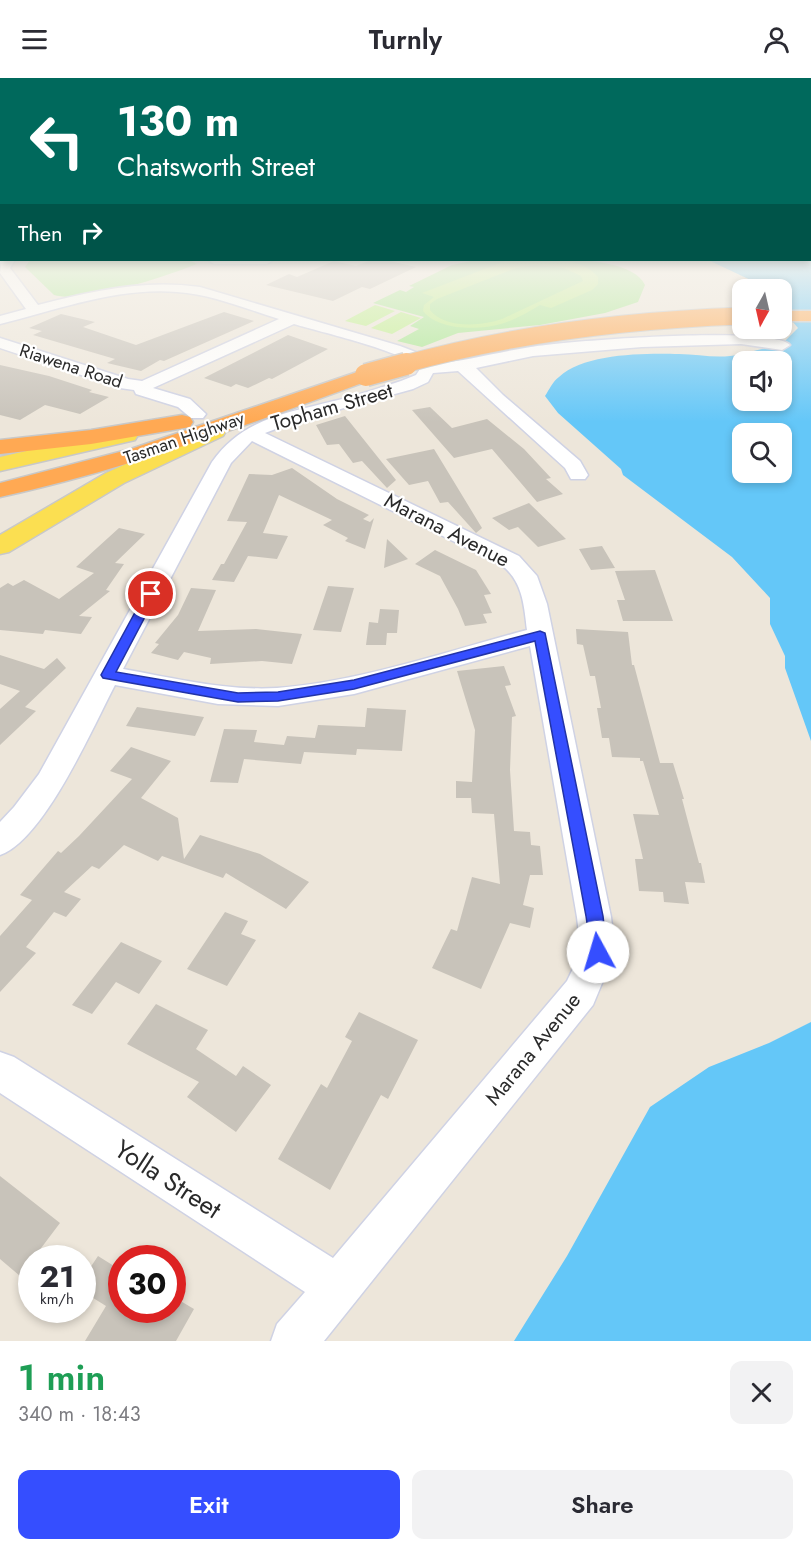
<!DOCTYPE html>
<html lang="en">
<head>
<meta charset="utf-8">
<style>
  body { margin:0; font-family:Jost,sans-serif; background:#f2f2f3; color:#2b2b33; height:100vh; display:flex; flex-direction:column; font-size:22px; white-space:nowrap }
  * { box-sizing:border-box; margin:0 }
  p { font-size:20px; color:#7c7c81 }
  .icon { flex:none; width:33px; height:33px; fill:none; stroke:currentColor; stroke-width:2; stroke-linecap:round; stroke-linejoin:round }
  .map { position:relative; height:1263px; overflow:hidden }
  .details { display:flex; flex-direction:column; background:#fff; flex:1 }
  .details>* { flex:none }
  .banner { position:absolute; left:0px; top:0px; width:812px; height:183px; box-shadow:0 3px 9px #0003; background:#00695c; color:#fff; overflow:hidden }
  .needle { width:39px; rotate:188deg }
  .fabs { position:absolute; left:732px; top:201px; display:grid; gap:12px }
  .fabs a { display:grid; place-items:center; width:60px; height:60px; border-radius:12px; background:#fff; box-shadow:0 3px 9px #0003; font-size:30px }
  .speed { position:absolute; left:18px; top:1167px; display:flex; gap:12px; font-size:30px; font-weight:700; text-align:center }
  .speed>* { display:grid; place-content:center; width:78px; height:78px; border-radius:50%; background:#fff; box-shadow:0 3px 9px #0003; line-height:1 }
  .speed small { font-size:15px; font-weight:400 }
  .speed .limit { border:9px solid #d22; background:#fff; color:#111 }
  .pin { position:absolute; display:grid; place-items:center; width:51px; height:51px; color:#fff; margin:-26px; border:3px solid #fff; border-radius:50%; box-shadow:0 2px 6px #0007 }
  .me { position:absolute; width:66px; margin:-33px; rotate:354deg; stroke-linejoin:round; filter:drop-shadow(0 0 4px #0008) }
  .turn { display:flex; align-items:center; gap:21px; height:126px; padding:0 18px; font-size:27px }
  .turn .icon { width:78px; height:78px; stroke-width:2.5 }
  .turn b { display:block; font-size:42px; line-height:51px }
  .then { display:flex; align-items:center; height:57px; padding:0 18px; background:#0003; gap:12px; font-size:22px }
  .round { display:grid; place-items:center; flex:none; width:63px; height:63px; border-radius:12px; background:#f2f2f3 }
  .headline { display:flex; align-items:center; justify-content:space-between; height:102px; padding:0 18px }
  h1 { font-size:36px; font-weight:600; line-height:45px; color:#1e9e55 }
  .button { display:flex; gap:12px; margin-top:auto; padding:12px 18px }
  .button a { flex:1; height:69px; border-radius:12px; background:#354eff; color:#fff; font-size:24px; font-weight:600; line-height:69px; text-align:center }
  .button a+a { background:#f2f2f3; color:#2b2b33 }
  header { display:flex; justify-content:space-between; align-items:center; height:78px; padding:0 18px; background:#fff; font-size:27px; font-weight:600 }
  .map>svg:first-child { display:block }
  .green { fill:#aae892 }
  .pitch { fill:#c0f08d; fill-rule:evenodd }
  .water { fill:#64c7f8; fill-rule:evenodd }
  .building { fill:#c8c3ba }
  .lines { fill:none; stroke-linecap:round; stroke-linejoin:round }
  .minor-casing { stroke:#cfd2e4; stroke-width:3 }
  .major-casing { stroke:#c8c8c8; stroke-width:3 }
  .highway-casing { stroke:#c8c8c8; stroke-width:3 }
  .minor { fill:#fff; fill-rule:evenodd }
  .major { fill:#fbdf51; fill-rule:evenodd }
  .highway { fill:#ffa953; fill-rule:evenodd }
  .highway-bridge-far1-casing { stroke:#c8c8c8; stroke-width:19; stroke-linecap:butt }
  .highway-bridge-casing { stroke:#c8c8c8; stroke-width:25; stroke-linecap:butt }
  .highway-bridge-far1 { stroke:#ffa953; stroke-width:17 }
  .highway-bridge { stroke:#ffa953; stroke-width:22 }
  .route { fill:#354eff; stroke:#2233a6; stroke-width:1.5 }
  .labels { text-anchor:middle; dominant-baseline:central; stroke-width:4.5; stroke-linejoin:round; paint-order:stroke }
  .far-street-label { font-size:18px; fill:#2a2a2a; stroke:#fff }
  .street-label { font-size:21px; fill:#2a2a2a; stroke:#fff }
  .near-street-label { font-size:26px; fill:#2a2a2a; stroke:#fff }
</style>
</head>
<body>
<header><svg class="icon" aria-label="menu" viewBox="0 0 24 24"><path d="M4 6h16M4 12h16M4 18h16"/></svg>Turnly<svg class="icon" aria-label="person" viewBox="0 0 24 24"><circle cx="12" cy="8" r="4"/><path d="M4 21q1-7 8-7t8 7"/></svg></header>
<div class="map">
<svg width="811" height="1263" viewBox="0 0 811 1263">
  <rect width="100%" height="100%" fill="#ede6da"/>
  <path class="green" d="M 30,182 L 189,182 L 197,186 C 166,198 85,226 54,217 L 25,189 Z
    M 476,182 C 512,182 629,171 645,207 L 638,224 L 605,235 L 540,247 L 458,255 L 422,269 L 397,263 L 419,251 L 410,248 L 424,239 L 373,225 L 400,212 L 406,214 L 414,209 L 409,208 L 452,187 Z"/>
  <path class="pitch" d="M 508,182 C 535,184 577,174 598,199 L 598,206 L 592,212 L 551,230 L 540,227 C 528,234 515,242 501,246 C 479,252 439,253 423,233 L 424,227 L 434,219 L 422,215 ZM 535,187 L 564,190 L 581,198 L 583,203 L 502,241 C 482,248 445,251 430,232 L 430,226 L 437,221 L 516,190 Z
    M 375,227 L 395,233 L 366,248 L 345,243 Z
    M 401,234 L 421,240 L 392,256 L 371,250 Z"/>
  <path class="water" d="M 810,167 L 811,167 L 811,663 L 785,590 L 785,578 L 770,546 L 770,520 L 732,479 L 623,397 L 621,391 L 558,335 L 545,318 C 549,312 553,303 559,299 C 584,275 646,275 679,276 C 696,276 713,280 730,278 C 746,277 765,268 779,269 L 798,250 L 782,231 L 782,212 L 763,211 L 757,205 L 708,182 L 810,182 ZM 742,284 L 782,284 L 782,322 L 742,322 ZM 742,356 L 782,356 L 782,394 L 742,394 Z
    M 811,944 L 811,1263 L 514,1263 L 567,1178 L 650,1029 L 709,989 L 769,965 Z"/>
  <path class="building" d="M 371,182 L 385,182 L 416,189 L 370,211 L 362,209 L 333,223 L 266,207 L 289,196 L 297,199 L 334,183 L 356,188 Z
    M 224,234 L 254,243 L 164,283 L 160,282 L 141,293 L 107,285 L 115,281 L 33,257 L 42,253 L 29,250 L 61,236 L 95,244 L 83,249 L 136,267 Z
    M 288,257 L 328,271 L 272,301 L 269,300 L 248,310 L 236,306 L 231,309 L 204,300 Z
    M 0,287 L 49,298 L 92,312 L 89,314 L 109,319 L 80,336 L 45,327 L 20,342 L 0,337 Z
    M 430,329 L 452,350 L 487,341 L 524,371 L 551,400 L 546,401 L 563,416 L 537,424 L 492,371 L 454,380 L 412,332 Z
    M 345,338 L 396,402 L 387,410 L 362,383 L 353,385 L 339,366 L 327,367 L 316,347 Z
    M 434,371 L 482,450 L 476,455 L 448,424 L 440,425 L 428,403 L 409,407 L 386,381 Z
    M 292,390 L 337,421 L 369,437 L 363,441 L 370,444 L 374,440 L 365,471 L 345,463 L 348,460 L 323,447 L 332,442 L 279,417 L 263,455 L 288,458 L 277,481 L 248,478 L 234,504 L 212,502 L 221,486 L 224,486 L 247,444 L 227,443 L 249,396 L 272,397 Z
    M 529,425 L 566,461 L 538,469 L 518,449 L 509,452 L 492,440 Z
    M 119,450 L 145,456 L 115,485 L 124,486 L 106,512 L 110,513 L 79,538 L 92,539 L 81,556 L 45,552 L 43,556 L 0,552 L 0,510 L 8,505 L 13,508 L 24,502 L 59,521 L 94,495 L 76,489 Z
    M 387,461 L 408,481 L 384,490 Z
    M 602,468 L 615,490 L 591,492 L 579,471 Z
    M 435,472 L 476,492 L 491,516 L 484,517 L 492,535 L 483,536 L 487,545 L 465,548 L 458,531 L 440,498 L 415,486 Z
    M 655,492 L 673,543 L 623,543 L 617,522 L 625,522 L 615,493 Z
    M 328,508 L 354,510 L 341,554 L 313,552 Z
    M 191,510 L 216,512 L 198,553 L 256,551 L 302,556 L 292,586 L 262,583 L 210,586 L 211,580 L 184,574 L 178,582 L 151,575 L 159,566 L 155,565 L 178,537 Z
    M 380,531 L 399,532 L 397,555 L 387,555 L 386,567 L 366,567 L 369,544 L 378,545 Z
    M 576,551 L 628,554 L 632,587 L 634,587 L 660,685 L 673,685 L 684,721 L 682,721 L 699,785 L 701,785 L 705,805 L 685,804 L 689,826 L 664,824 L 663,814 L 639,813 L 635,781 L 643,781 L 633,736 L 659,737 L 643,683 L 640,683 L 640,680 L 612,679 L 609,660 L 602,660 L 597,630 L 601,630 L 595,598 L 590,598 L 583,567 L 577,566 Z
    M 0,577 L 44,591 L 57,580 L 66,590 L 25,629 L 36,633 L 0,667 L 0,631 L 20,613 L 0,606 Z
    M 504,588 L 511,607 L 505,608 L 516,638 L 512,639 L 510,692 L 514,753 L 530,754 L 531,767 L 540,768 L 543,797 L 530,797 L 523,827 L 534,830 L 530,850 L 510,845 L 481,911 L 432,890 L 451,851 L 457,853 L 472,799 L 500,806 L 494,736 L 472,735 L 471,720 L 456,720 L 456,703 L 472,704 L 475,652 L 457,593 Z
    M 137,629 L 204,639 L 195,658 L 126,648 Z
    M 367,630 L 406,632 L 402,673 L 357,671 L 356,677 L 304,674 L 301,686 L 244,681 L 238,705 L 210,704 L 224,651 L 257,652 L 254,664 L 284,667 L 287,658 L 315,660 L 318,647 L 365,649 Z
    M 131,669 L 171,683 L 141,720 L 178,740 L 184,781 L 200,757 L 260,776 L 309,804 L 286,831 L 226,795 L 223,800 L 162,778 L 158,783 L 124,767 L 99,791 L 92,788 L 64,814 L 81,821 L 66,839 L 54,834 L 26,869 L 36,875 L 0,914 L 0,858 L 32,822 L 20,817 L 58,773 L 61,775 L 79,758 L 132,701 L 110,693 Z
    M 225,834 L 248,843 L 241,856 L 256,862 L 227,908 L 187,891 Z
    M 121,864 L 162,883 L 139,916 L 116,904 L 92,936 L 72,927 Z
    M 156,926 L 208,952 L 196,971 L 236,998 L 243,988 L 271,1007 L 236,1054 L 187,1019 L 199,1004 L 127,966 Z
    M 359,934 L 418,962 L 388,1021 L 381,1017 L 330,1112 L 278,1081 L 321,1006 L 327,1010 L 352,963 L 345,959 Z
    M 0,1098 L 60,1145 L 20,1198 L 0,1181 Z
    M 98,1178 L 122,1193 L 122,1232 L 172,1232 L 172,1218 L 194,1231 L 176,1263 L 85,1263 L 106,1228 L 82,1213 L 82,1202 Z"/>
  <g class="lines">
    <defs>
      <path id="minor" d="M 2,181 L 15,182 L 10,190 L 38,227 C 92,213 144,201 200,209 L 400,268 L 426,278 L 432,286 C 466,283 498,274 531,269 C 565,263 773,247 790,267 L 782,272 L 741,266 L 642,269 L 533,278 L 476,290 L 503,317 L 580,383 L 588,397 L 585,401 L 571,401 L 565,390 L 458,293 L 433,295 L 428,304 L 413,311 L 297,343 L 265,355 L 519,478 L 537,498 L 547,526 L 611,839 L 615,874 L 593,927 L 324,1263 L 271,1263 L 277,1246 L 305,1214 L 0,1015 L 0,974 L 14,979 L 333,1180 L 567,903 L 581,874 L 577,839 L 530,568 L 354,616 L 278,628 L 218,626 L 115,607 C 93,649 44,762 0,777 L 0,744 L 14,729 L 39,696 L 212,384 C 242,341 286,335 334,323 C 356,318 379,310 401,303 L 416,297 L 420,291 C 405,273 320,254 294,246 L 153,310 L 190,321 L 206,336 L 203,340 L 191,340 L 178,329 L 136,316 L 134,312 L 120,310 L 0,270 L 0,260 L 128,301 L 142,303 L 279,241 C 246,231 211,216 177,214 C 117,209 57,232 0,246 L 0,238 L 26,231 L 0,195 ZM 252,363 L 503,488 C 523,505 524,528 527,552 C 448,573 359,604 277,610 C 225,613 174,600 123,591 L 231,385 Z
        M 208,182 L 273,182 L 267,186 L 214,186 Z"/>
      <path id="major" d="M 215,346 L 223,348 L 226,353 L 223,358 L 124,405 L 9,474 L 0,476 L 0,457 L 106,395 Z
        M 127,350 L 135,352 L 138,357 L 135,362 L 0,393 L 0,379 Z"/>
      <path id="highway" d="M 782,233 L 811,233 L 811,243 L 782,243 Z
        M 366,291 L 373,293 L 376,297 L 373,301 C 250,346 128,391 0,419 L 0,405 L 131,371 Z
        M 182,337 L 190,339 L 193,344 L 190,349 L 91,366 L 0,376 L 0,362 L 91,352 Z"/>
    </defs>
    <use href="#minor" class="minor-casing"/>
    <use href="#major" class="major-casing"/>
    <use href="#highway" class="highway-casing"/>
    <use href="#minor" class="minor"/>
    <use href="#major" class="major"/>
    <use href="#highway" class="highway"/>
    <defs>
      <path id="highway-bridge-far1" d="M 401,287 C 512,256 627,242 742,238"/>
      <path id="highway-bridge" d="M 366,297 L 406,286"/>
    </defs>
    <use href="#highway-bridge-far1" class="highway-bridge-far1-casing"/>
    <use href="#highway-bridge" class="highway-bridge-casing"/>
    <use href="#highway-bridge-far1" class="highway-bridge-far1"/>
    <use href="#highway-bridge" class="highway-bridge"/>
  </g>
  <linearGradient id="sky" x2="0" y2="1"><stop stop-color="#73bcee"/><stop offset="0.49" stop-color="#f7f4ee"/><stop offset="1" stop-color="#f7f4ee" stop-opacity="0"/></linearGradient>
  <rect width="811" height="344" fill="url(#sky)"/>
  <path class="route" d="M 151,513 L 157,516 L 116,594 L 238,615 L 278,614 L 354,602 L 540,553 L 545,555 L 603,838 L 607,874 L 604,880 L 598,882 L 592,880 L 586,838 L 535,563 L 354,611 L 278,623 L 238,624 L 103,600 L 101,597 L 145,516 Z"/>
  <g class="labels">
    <g class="far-street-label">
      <text transform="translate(71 288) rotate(18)">Riawena Road</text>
      <text transform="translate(184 360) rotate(-19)">Tasman Highway</text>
    </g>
    <g class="street-label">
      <text transform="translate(332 329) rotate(-16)">Topham Street</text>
      <text transform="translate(447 452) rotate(27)">Marana Avenue</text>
      <text transform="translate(533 971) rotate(-51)">Marana Avenue</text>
    </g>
    <g class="near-street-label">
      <text transform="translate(168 1101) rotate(33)">Yolla Street</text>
    </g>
  </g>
</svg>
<div class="fabs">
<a><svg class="needle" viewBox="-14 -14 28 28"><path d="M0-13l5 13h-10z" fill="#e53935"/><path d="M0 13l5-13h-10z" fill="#7c7c81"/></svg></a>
<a><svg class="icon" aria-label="sound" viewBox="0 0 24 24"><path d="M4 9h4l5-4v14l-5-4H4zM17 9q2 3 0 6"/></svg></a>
<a><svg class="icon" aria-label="search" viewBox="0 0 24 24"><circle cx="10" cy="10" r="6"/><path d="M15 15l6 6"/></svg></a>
</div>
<div class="speed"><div>21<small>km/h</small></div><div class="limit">30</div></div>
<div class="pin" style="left:151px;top:516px;background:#d93025"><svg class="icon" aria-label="arrive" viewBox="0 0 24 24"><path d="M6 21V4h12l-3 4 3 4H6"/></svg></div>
<svg class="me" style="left:598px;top:874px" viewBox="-20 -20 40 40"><circle r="19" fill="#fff"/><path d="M0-13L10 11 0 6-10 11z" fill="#354eff"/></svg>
<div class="banner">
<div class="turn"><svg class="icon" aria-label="left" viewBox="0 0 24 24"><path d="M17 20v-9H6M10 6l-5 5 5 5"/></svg><div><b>130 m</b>Chatsworth Street</div></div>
<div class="then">Then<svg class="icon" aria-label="right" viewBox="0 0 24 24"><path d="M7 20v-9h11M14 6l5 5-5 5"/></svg></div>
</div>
</div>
<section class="details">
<div class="headline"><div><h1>1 min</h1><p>340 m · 18:43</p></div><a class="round"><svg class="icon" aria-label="close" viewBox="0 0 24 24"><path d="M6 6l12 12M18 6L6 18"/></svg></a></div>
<div class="button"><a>Exit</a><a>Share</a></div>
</section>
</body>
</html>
